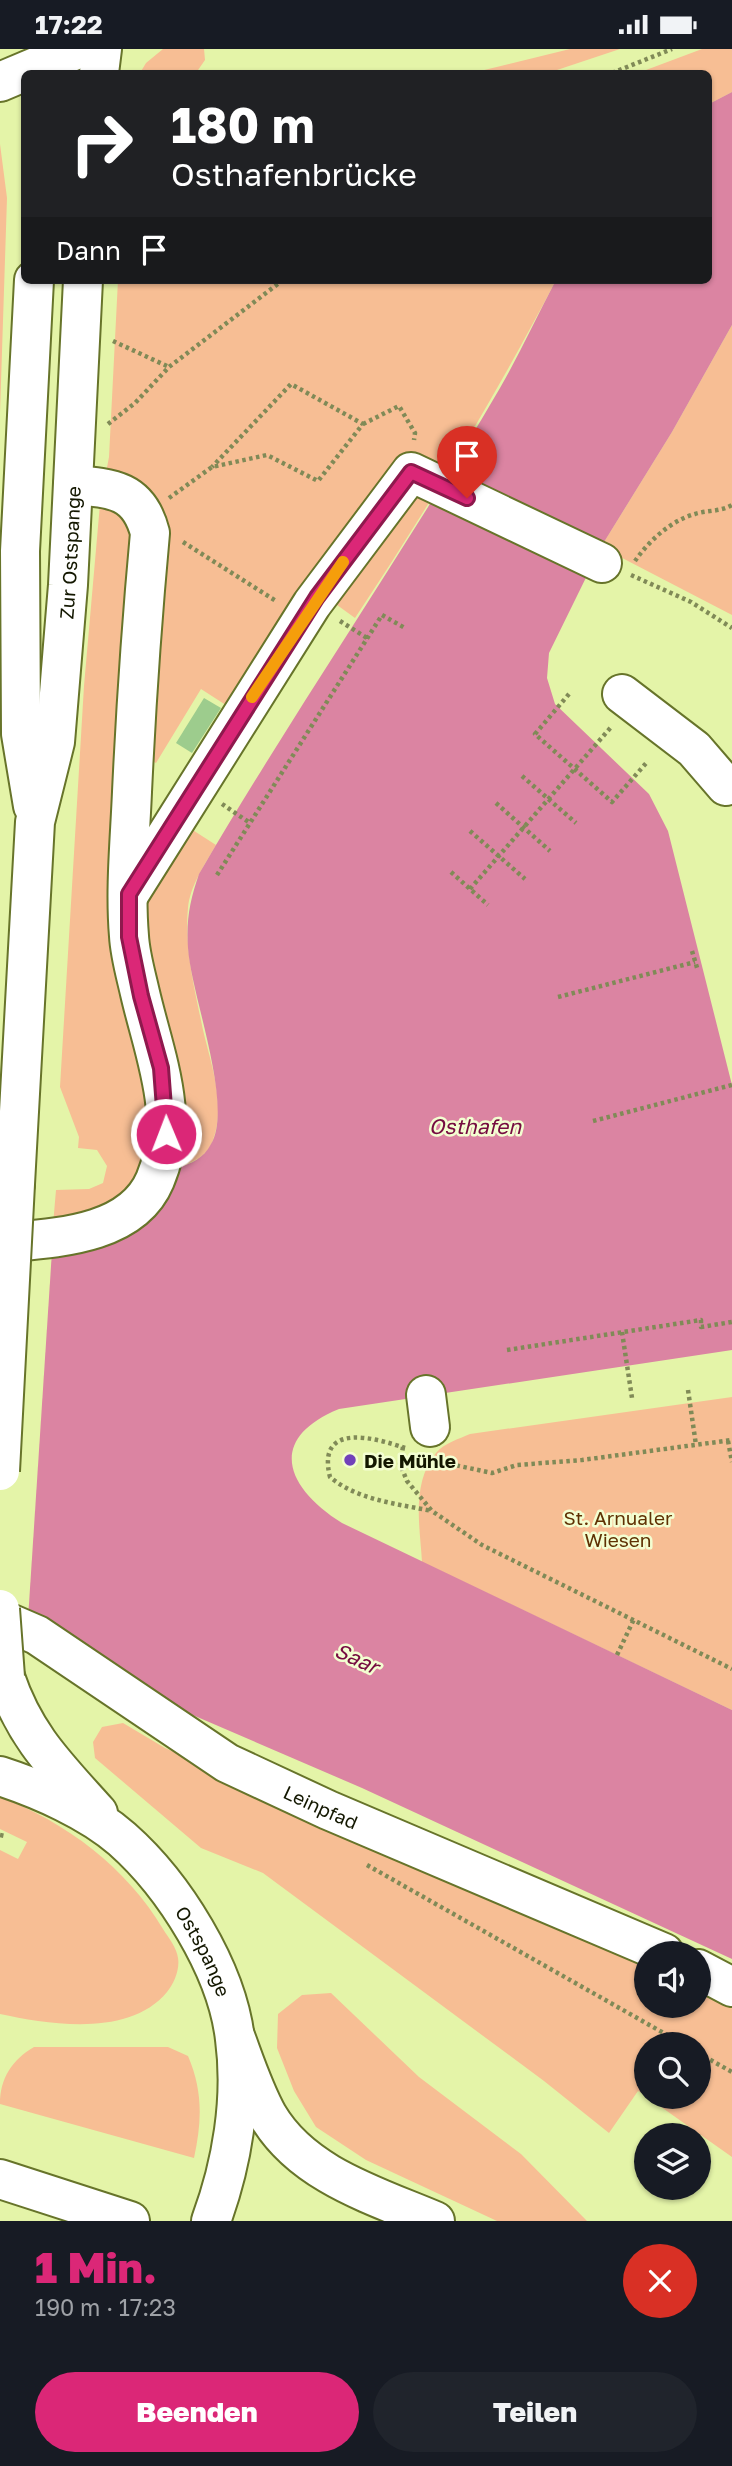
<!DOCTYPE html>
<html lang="de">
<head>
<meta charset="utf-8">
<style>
  body { margin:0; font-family:"Golos Text",sans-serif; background:#20242c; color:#f1f3f6; height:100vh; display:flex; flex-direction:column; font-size:26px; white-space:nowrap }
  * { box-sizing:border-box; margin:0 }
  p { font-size:23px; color:#9ea1a6 }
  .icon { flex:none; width:38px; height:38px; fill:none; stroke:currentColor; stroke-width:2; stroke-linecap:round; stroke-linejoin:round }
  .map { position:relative; height:2172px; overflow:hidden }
  .panel { display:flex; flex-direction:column; background:#171b24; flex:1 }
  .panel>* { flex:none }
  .guide { position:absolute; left:21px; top:21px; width:691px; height:214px; border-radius:10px; box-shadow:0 2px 5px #0004; background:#202124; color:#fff; overflow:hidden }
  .controls { position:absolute; left:634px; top:1892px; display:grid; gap:14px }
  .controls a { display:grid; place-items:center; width:77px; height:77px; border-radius:50%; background:#171b24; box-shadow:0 2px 5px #0004; font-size:35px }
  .pin { position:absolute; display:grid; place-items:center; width:60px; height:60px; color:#fff; margin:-72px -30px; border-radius:50% 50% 50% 0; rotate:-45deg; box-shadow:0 0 7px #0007 }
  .pin .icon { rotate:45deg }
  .me { position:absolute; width:77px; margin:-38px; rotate:359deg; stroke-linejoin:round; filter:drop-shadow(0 0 5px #0008) }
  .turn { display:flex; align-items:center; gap:24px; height:147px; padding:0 35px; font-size:32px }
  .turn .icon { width:91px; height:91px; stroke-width:2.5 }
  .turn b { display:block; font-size:49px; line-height:60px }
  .then { display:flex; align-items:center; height:66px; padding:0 35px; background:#0003; gap:14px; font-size:26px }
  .round { display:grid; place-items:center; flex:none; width:74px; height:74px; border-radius:37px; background:#20242c }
  .head { display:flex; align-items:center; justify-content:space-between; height:119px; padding:0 35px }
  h1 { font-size:42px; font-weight:800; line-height:52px; color:#db2777 }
  .button { display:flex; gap:14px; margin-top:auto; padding:14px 35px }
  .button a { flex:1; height:80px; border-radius:42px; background:#db2777; color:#fff; font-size:28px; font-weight:800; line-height:80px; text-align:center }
  .button a+a { background:#20242c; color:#f1f3f6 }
  .status { display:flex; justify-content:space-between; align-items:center; height:49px; padding:0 35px; background:#171b24; direction:ltr }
  .status svg { height:19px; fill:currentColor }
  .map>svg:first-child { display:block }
  .green { fill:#f7be94 }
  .water { fill:#db84a2 }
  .pier { fill:#e4f4a8 }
  .building { fill:#9dcc8d }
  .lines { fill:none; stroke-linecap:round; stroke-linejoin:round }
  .minor-casing { stroke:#67742a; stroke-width:42 }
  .major-casing { stroke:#67742a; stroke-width:42 }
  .highway-casing { stroke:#67742a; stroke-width:42 }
  .path { stroke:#808a57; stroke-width:4.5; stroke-dasharray:3.5 3.5; stroke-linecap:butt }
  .minor { stroke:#fff; stroke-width:38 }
  .major { stroke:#fff; stroke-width:38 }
  .highway { stroke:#fff; stroke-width:38 }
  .major-bridge-casing { stroke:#67742a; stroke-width:42; stroke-linecap:butt }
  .major-bridge { stroke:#fff; stroke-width:38 }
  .route-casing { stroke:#8e194d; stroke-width:18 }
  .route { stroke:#db2777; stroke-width:12 }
  .slow { stroke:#f59e0b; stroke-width:12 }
  .poi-dot { fill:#7141b9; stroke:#f3fed1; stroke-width:2.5 }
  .labels { text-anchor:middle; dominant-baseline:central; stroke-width:5; stroke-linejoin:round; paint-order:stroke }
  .street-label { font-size:19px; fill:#131700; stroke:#f3fed1 }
  .poi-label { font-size:19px; font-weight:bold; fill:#131700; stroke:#f3fed1; text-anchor:start }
  .park-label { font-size:19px; fill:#5f3103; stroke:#f3fed1 }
  .water-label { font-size:21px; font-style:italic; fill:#750b40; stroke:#f3fed1 }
</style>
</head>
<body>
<div class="status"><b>17:22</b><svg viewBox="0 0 49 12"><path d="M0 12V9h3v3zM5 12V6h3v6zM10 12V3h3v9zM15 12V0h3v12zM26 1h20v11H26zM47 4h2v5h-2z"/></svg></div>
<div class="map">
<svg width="732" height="2172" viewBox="0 0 732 2172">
  <rect width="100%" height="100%" fill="#e4f4a8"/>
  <path class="green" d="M 163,0 L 204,0 L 205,11 L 196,24 L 140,24 L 146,14 Z
    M 570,0 L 620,0 L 548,24 L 472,24 Z
    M 702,0 L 732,0 L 732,43 L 709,55 L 709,24 L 638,24 Z
    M 0,95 L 7,149 L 0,364 Z
    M 118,231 L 556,231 C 495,348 428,459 355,569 L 326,548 L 232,660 L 201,640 L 156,714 L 125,699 L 152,1023 L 152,1106 L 124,1151 L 53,1176 L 56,1141 L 89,1140 L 103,1134 L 107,1117 L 97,1101 L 78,1099 L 79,1088 L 60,1038 L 84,637 L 100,455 L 109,408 Z
    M 732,276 L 732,566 L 601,498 L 672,383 Z
    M 188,778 L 216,796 C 205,815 190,837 188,859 C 184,899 195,942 203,981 C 211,1015 226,1056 213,1091 C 207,1108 193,1113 177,1119 L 139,883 L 149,829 Z
    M 732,1348 L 732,1661 L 422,1513 C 420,1478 411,1434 436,1404 C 444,1394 459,1390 470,1385 Z
    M 123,1674 L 165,1699 L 646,1915 L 646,1956 L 698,1956 L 698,1940 L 732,1958 L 732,2108 L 647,2048 L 698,2048 L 698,1995 L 646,1995 L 646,2046 L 638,2042 L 609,2084 L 544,2032 L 263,1824 L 201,1799 L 95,1709 L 93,1693 L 102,1678 Z
    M 0,1748 C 66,1773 127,1819 163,1880 C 168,1888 177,1899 178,1909 C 180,1920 174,1935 167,1943 C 130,1988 51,1976 0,1965 L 0,1801 L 18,1810 L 27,1793 L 0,1780 Z
    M 331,1944 L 419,2028 L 521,2105 L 587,2172 L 497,2172 L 366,2111 L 316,2078 L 294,2042 L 277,1999 L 278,1965 L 302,1946 Z
    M 34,1998 L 168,1998 L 188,2007 C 203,2042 202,2072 194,2109 L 0,2055 C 0,2029 12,2011 34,1998 Z"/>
  <path class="water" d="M 732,43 L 732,276 L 672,383 L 601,498 L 549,604 L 547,629 L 555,655 L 649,745 L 668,782 L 732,1036 L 732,1301 L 339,1360 C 266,1390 286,1439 342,1474 L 732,1661 L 732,1910 L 362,1739 L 181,1661 L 21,1562 L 11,1214 L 177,1119 C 192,1114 203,1110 211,1095 C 234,1056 191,946 188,899 C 186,871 190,851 199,825 C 295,660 404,504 500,339 C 520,304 537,267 556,231 L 709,231 L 709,55 Z"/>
  <path class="pier" d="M 52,1202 L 28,1570 L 0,1558 L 0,1211 Z"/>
  <path class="building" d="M 204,649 L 221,659 L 192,704 L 176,694 Z"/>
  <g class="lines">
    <defs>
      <g id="minor">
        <path d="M 0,33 L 78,0"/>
        <path d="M 622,645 L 694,700 L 726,737"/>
        <path d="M 130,844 L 312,555 L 411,423 L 602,514"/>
        <path d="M 0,1194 C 51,1189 131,1188 155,1131 C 182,1069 154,1005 140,944 C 136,926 130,906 129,887 C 125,840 130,791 132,743 C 136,657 142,570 150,484 C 139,441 113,439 73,436"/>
        <path d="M 426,1346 L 430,1378"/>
        <path id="s1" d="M 0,1570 L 37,1586 L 227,1714 L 328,1761 L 664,1904"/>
        <path d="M 698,1920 L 732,1938"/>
      </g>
      <g id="major">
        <path d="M 50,24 L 52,0"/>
        <path d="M 99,24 L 102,0"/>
        <path d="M 33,757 L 21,685 L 20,502 L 34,231"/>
        <path id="s2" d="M 15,1135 L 35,773 L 55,693 L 68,536 L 83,231"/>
        <path d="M 5,1628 C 25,1688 57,1718 98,1764"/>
        <path id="s3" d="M 0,1727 C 40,1740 90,1762 122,1790 C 174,1836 227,1920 235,1990 C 243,2050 232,2115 211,2172"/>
      </g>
      <path id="highway" d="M 235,1987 C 245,2014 254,2042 268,2067 C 303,2126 376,2147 435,2172
        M 0,2130 L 130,2172"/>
    </defs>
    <use href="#minor" class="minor-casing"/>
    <use href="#major" class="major-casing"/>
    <use href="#highway" class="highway-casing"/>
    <path class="path" d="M 612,24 L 672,0
      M 113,292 L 169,318
      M 108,375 L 135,354 L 169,318 L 283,231
      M 363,375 L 399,357 L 415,384 L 414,391
      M 169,449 L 212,418 L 267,406 L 318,432 L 363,375 L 291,335 L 212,418
      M 183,493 L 276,552
      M 635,512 C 649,492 670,472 695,465 C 707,461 720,463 732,456
      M 631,526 L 691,553 L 732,579
      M 340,572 L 367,589
      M 569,645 L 535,685 L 612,753 L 648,712
      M 522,727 L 576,774
      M 496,754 L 550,802
      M 222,755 L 250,774
      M 470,782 L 525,830
      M 451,823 L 488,856
      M 217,826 L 382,566 L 405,579
      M 470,840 L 612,677
      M 692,902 L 698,922
      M 558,948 L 695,913
      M 593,1072 L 732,1036
      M 622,1283 L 632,1349
      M 507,1301 L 701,1271 L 701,1278 L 732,1273
      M 688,1341 L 696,1396
      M 728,1392 L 732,1413
      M 403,1398 L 400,1415 L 407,1432 L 432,1462 L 482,1496 L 732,1620
      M 405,1399 C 376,1389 316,1372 330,1428 C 357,1451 398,1455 432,1462
      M 436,1412 L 492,1424 L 517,1416 L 582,1411 L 732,1391
      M 617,1606 L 634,1570
      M 0,1786 L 5,1787
      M 367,1816 L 683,1995
      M 698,2004 L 732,2023"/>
    <use href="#minor" class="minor"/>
    <use href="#major" class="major"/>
    <use href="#highway" class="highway"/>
    <defs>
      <path id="major-bridge" d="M 0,1422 L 15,1135
        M 0,1560 L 5,1628"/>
    </defs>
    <use href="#major-bridge" class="major-bridge-casing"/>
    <use href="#major-bridge" class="major-bridge"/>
  </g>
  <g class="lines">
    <defs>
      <path id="route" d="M 166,1085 L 161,1019 L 141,947 L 129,888 L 129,845 L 317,548 L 411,423 L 467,449"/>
    </defs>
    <use href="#route" class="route-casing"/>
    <use href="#route" class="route"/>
    <path class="slow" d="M 252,648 L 343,513"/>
  </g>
  <circle class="poi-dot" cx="350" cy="1411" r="7"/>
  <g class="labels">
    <g class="street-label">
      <text stroke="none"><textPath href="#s2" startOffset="635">Zur Ostspange</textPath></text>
      <text stroke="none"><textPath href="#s1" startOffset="373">Leinpfad</textPath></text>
      <text stroke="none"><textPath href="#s3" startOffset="278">Ostspange</textPath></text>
    </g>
    <g class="poi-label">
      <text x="364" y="1411">Die Mühle</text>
    </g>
    <g class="park-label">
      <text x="618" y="1468">St. Arnualer<tspan x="618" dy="22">Wiesen</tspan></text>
    </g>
    <g class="water-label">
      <text x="475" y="1077">Osthafen</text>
      <text transform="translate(357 1609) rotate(25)">Saar</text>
    </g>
  </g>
</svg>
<div class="controls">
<a><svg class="icon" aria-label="sound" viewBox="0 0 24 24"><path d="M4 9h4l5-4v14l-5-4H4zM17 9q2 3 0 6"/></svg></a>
<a><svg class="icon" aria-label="search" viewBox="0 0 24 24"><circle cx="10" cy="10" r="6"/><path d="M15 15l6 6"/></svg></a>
<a><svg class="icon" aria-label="layers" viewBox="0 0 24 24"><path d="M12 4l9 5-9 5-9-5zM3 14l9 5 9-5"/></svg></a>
</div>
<div class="pin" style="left:467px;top:449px;background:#d93025"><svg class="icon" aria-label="arrive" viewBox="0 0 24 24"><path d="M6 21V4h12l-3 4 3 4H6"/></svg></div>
<svg class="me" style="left:166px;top:1085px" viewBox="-20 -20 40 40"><circle r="17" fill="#db2777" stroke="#fff" stroke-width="3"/><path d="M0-11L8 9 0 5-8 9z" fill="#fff"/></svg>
<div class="guide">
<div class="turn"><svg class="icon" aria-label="right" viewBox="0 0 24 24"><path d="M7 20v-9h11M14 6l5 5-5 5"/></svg><div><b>180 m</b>Osthafenbrücke</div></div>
<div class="then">Dann<svg class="icon" aria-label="arrive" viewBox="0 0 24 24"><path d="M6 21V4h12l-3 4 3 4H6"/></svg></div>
</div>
</div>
<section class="panel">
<div class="head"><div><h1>1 Min.</h1><p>190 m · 17:23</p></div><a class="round" style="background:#d93025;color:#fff"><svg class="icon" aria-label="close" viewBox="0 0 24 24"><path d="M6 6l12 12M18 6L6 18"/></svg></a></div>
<div class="button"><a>Beenden</a><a>Teilen</a></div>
</section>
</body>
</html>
